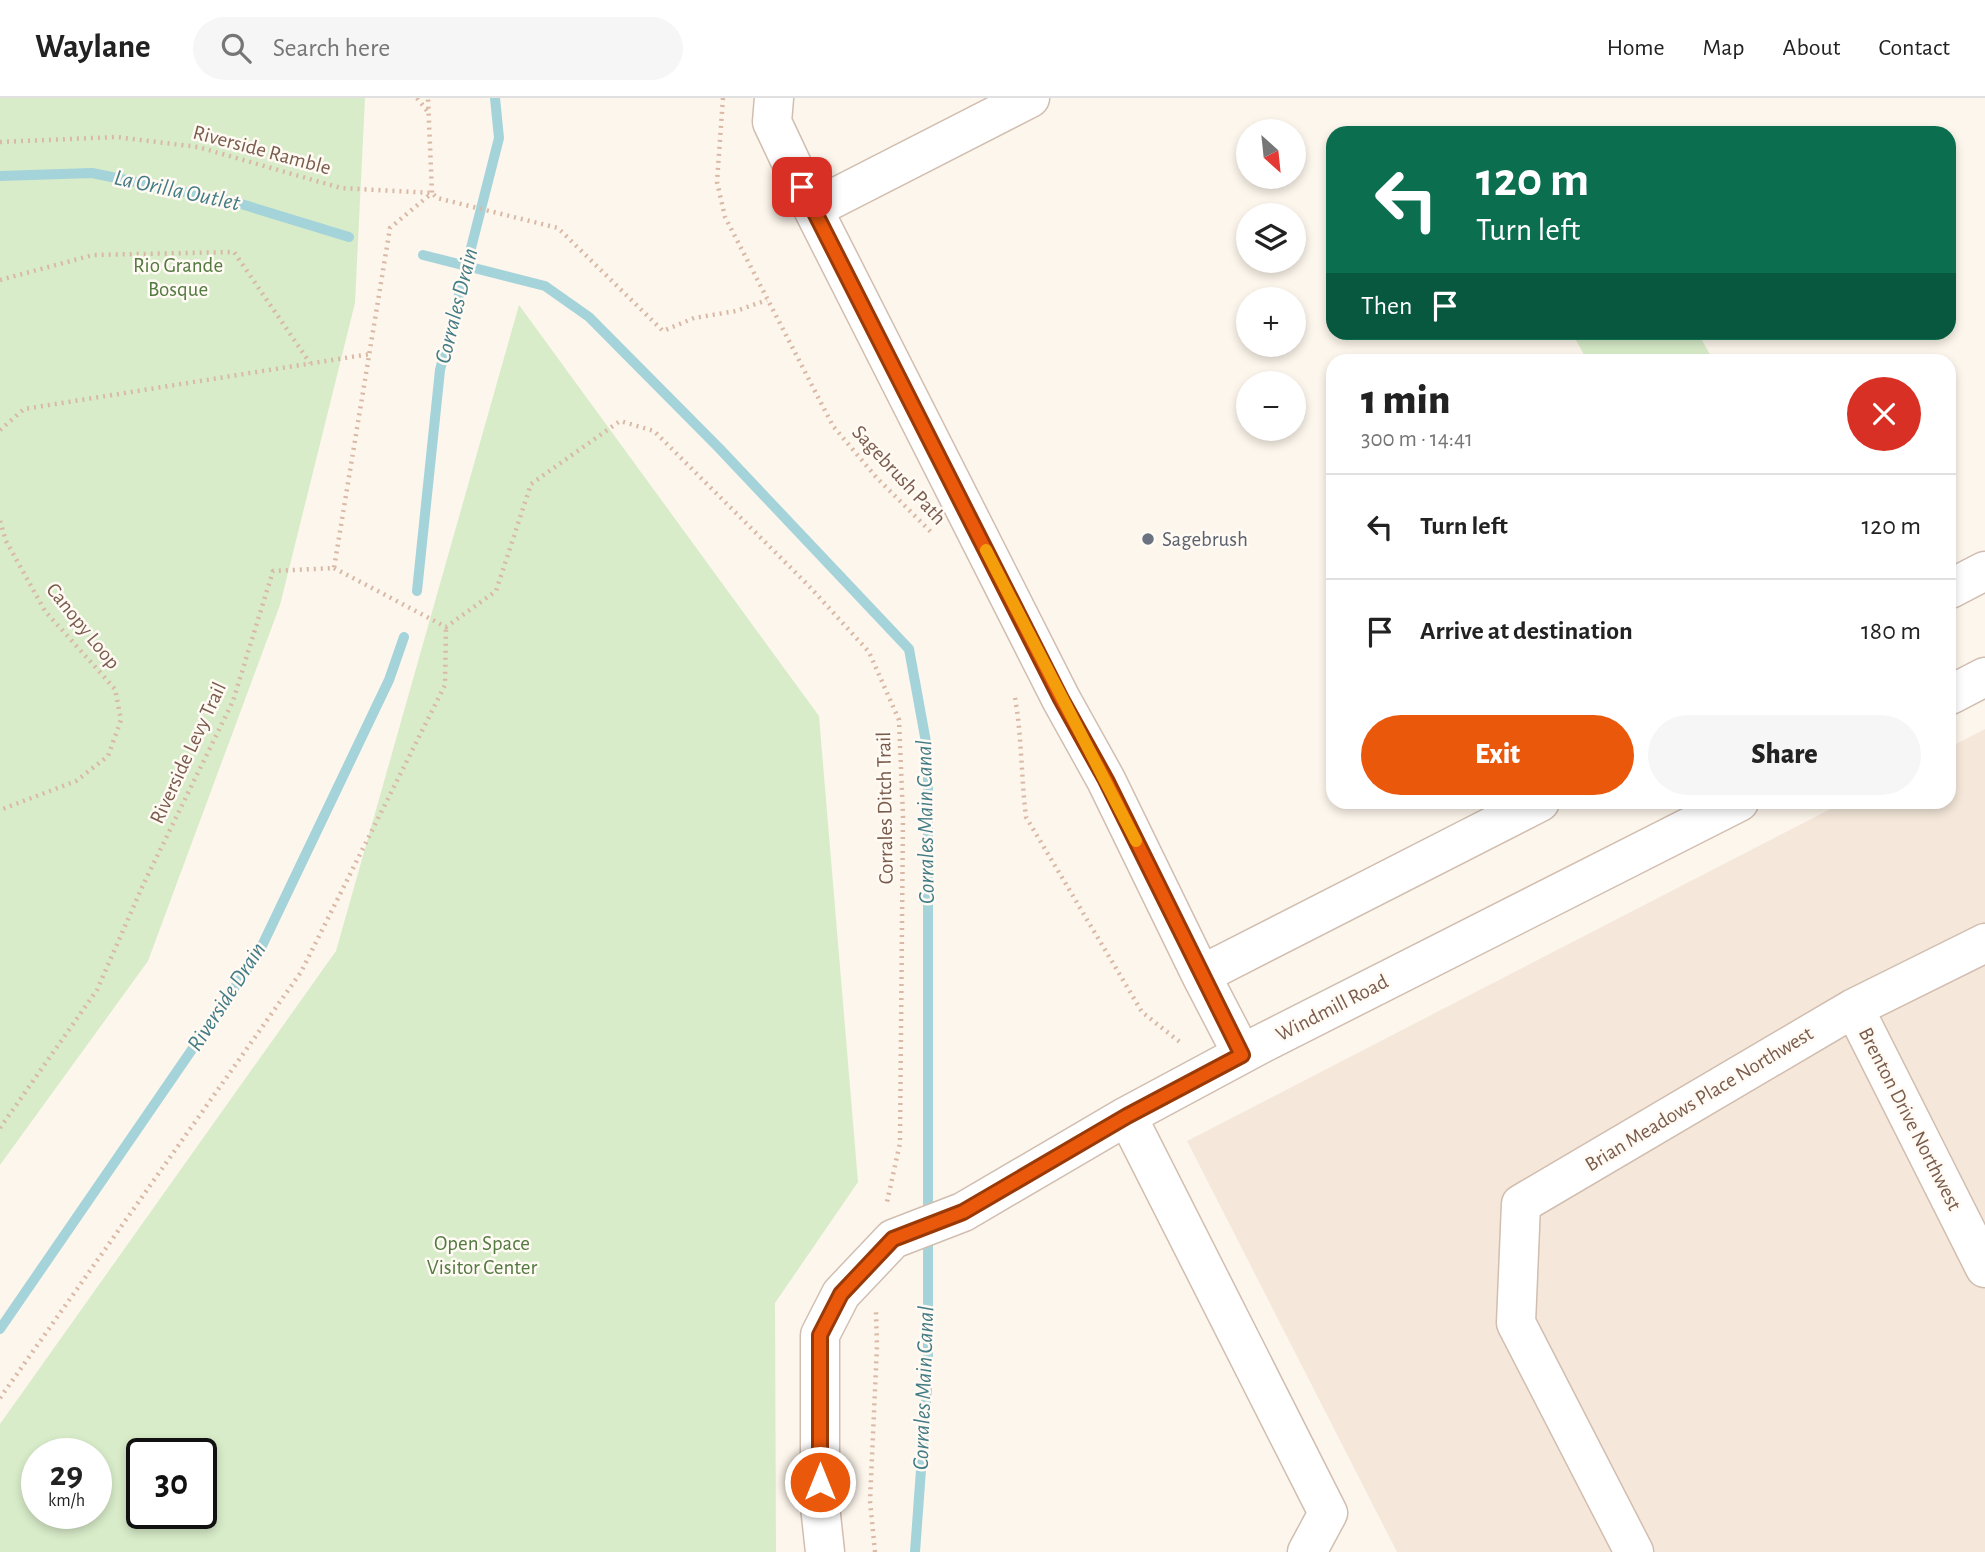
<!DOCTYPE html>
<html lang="en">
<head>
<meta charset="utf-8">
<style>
  body { margin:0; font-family:"Alegreya Sans",sans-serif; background:#f6f6f6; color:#222; height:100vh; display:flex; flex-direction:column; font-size:26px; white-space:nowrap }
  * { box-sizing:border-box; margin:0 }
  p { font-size:23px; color:#767676 }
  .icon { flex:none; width:38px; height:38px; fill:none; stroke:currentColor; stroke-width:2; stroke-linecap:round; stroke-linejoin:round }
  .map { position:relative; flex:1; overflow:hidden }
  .side { position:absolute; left:1326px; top:256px; width:630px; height:455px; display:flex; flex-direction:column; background:#fff; border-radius:21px; box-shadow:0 4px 10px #0003 }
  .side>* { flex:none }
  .hud { position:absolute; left:1326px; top:28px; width:630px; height:214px; border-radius:21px; box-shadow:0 4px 10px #0003; background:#0b6e4f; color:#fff; overflow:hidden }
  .needle { width:46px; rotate:153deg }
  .buttons { position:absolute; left:1236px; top:21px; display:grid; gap:14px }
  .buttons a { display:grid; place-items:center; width:70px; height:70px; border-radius:50%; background:#fff; box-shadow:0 4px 10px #0003; font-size:35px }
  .speed { position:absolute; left:21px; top:1340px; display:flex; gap:14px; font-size:35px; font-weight:700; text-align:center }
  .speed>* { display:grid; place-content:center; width:91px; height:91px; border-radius:50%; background:#fff; box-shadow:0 4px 10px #0003; line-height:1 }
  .speed small { font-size:18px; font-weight:400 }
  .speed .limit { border:4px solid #111; border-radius:10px; background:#fff; color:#111 }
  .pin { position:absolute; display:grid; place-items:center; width:60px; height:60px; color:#fff; margin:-30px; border-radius:14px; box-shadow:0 4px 10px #0006 }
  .me { position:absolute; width:77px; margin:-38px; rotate:0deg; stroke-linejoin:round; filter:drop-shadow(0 0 5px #0008) }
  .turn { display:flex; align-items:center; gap:24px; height:147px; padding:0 35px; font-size:32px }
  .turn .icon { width:91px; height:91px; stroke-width:2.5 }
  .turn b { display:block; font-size:49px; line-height:60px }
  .then { display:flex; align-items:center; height:66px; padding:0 35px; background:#0003; gap:14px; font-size:26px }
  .round { display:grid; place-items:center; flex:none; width:74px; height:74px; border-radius:37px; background:#f6f6f6 }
  .head { display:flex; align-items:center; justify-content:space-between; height:119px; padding:0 35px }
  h1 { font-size:42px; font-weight:800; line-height:52px }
  .cta { display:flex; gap:14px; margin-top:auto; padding:14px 35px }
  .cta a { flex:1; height:80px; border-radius:42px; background:#ea580c; color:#fff; font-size:28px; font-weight:800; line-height:80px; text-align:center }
  .cta a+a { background:#f6f6f6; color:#222 }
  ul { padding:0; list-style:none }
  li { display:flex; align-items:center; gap:21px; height:105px; padding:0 35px; border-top:2px solid #e0e0e0 }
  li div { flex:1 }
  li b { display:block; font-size:26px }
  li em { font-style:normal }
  header { display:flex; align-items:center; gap:42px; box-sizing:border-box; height:98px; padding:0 35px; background:#fff; border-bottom:2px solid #e0e0e0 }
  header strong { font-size:33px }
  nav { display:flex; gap:38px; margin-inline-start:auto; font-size:24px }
  .search { width:490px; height:63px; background:#f6f6f6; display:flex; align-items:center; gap:18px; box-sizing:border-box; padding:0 24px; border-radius:38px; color:#767676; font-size:26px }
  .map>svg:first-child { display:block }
  .residential { fill:#f5e8da }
  .green { fill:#d8ecc9; fill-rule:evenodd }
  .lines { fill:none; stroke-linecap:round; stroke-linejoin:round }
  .stream { stroke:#a5d3da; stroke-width:10 }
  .minor-casing { stroke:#d1beb0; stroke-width:41 }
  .path { stroke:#d9b8a5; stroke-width:4.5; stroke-dasharray:2 5; stroke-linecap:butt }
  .minor { stroke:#fff; stroke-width:38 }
  .route-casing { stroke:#983908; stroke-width:18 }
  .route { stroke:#ea580c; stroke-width:12 }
  .slow { stroke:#f59e0b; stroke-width:12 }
  .worship-dot { fill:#6b7280; stroke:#fffaf3; stroke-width:2.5 }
  .labels { text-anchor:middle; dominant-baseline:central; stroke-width:5; stroke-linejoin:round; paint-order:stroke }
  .street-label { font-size:21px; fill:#7a5c4d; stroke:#fffaf3 }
  .park-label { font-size:21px; fill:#537a41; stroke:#fffaf3 }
  .worship-label { font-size:21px; fill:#5b616d; stroke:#fffaf3; text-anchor:start }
  .water-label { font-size:23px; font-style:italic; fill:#437c86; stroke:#fffaf3 }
</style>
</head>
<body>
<header>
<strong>Waylane</strong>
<div class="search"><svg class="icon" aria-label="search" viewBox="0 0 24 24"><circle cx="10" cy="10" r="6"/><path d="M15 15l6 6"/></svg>Search here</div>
<nav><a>Home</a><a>Map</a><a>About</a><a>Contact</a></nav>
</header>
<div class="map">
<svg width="1985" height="1454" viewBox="0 0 1985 1454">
  <rect width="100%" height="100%" fill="#fdf6ec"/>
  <path class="residential" d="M 1985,631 L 1985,1454 L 1397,1454 L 1187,1043 L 1844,704 L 1950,704 L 1950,649 Z"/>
  <path class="green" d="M 0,0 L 365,0 L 355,205 L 280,507 L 148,863 L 0,1067 Z
    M 519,207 L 819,618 L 858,1084 L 775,1205 L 776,1454 L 0,1454 L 0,1326 L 336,853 ZM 37,1356 L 96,1356 L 96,1416 L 37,1416 ZM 142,1356 L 201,1356 L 201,1416 L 142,1416 Z
    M 1572,235 L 1698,235 L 1713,262 L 1587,262 Z"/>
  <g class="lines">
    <path class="stream" d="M 0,78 L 92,75 L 238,105 L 349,139
      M 423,157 L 545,188 L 589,219 L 719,350 L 909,551 L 928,655 L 928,1120
      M 417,493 L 440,272 L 499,40 L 495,0
      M 0,1231 L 259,854 L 389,582 L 404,539
      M 915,1454 L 928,1276 L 928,1137"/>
    <defs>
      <path id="minor" d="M 774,0 L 772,24 L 813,111 L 1061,601 L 1106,682 L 1201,877
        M 813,111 L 1030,0
        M 1950,491 L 1985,473
        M 1950,597 L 1985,579
        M 1854,910 L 1985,1170
        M 1242,956 L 1201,877 L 1540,704
        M 1127,1018 L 1328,1415 L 1307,1454
        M 825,1454 L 820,1408 L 820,1237 L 841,1196 L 893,1141 L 963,1114 L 1127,1018 L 1261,946 L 1739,704
        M 1634,1454 L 1516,1225 L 1521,1106 L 1854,910 L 1985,845"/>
    </defs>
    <use href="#minor" class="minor-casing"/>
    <path class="path" d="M 417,0 L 428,14
      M 723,0 L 717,84 L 725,119 L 833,328 L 876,379 L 932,435
      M 0,44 L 116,39 L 198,49 L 341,90 L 432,95 L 437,100 L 558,130 L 663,233 L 694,220 L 736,213 L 767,202
      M 0,182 L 93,157 L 234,154 L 310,265
      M 0,332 L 24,311 L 370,256
      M 0,423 L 6,443 L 45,513 L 115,591 L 121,622 L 108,658 L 76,683 L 0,712
      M 334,470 L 446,529 L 496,493 L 531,386 L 620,323 L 654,333 L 809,488 L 869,554 L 899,622 L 903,718 L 900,1045 L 887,1104
      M 1015,600 C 1022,639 1021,679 1026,719 L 1142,914 L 1181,945
      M 0,1030 L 97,892 L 143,787 L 233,603 L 273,473 L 334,470 L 390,130 L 432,95 L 428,0
      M 0,1300 L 301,874 L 445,587 L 446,529
      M 875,1454 L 870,1403 L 877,1248 L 876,1213"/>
    <use href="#minor" class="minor"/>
  </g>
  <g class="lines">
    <defs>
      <path id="route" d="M 802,89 L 1061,601 L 1106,682 L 1242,957 L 1127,1018 L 963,1114 L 893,1141 L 841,1196 L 820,1237 L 820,1384"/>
    </defs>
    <use href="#route" class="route-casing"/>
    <use href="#route" class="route"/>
    <path class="slow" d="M 986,452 L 1136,743"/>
  </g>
  <circle class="worship-dot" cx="1148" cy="441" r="7"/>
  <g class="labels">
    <g class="street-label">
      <text transform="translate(262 52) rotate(15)">Riverside Ramble</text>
      <text transform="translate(899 377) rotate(47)">Sagebrush Path</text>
      <text transform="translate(83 528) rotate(51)">Canopy Loop</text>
      <text transform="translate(188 655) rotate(-65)">Riverside Levy Trail</text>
      <text transform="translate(885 710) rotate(-91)">Corrales Ditch Trail</text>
      <text transform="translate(1332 910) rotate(-27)">Windmill Road</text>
      <text transform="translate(1699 1001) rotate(-31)">Brian Meadows Place Northwest</text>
      <text transform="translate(1910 1021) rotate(63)">Brenton Drive Northwest</text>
    </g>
    <g class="park-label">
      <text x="178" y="167">Rio Grande<tspan x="178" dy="24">Bosque</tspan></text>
      <text x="482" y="1145">Open Space<tspan x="482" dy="24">Visitor Center</tspan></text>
    </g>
    <g class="worship-label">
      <text x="1162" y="441">Sagebrush</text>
    </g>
    <g class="water-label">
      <text transform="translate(177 93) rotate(12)">La Orilla Outlet</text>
      <text transform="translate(457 208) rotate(-76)">Corrales Drain</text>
      <text transform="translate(926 724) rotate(-91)">Corrales Main Canal</text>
      <text transform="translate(227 899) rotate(-57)">Riverside Drain</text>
      <text transform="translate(924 1290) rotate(-88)">Corrales Main Canal</text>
    </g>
  </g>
</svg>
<div class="buttons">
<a><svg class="needle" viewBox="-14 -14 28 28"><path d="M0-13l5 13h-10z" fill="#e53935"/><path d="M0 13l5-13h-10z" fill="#767676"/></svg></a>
<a><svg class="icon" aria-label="layers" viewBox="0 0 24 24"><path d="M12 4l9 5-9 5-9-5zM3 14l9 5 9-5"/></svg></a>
<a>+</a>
<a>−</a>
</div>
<div class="speed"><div>29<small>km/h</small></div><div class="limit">30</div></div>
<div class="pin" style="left:802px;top:89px;background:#d93025"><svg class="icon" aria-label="arrive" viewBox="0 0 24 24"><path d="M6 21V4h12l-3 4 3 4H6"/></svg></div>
<svg class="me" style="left:820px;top:1384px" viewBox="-20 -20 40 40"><circle r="17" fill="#ea580c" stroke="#fff" stroke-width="3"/><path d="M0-11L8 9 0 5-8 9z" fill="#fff"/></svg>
<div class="hud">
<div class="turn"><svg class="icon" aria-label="left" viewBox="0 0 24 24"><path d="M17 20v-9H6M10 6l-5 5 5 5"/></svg><div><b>120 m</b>Turn left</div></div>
<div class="then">Then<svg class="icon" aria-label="arrive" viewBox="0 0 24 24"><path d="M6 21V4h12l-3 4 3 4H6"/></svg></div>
</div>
<section class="side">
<div class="head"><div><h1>1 min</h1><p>300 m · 14:41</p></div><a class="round" style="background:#d93025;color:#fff"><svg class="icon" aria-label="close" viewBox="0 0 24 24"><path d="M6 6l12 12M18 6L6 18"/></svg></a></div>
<ul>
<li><svg class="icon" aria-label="left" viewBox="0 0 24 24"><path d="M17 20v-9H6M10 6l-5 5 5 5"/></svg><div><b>Turn left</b></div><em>120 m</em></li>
<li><svg class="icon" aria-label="arrive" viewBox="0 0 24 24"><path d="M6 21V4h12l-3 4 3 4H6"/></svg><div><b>Arrive at destination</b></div><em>180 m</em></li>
</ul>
<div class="cta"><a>Exit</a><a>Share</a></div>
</section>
</div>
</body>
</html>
